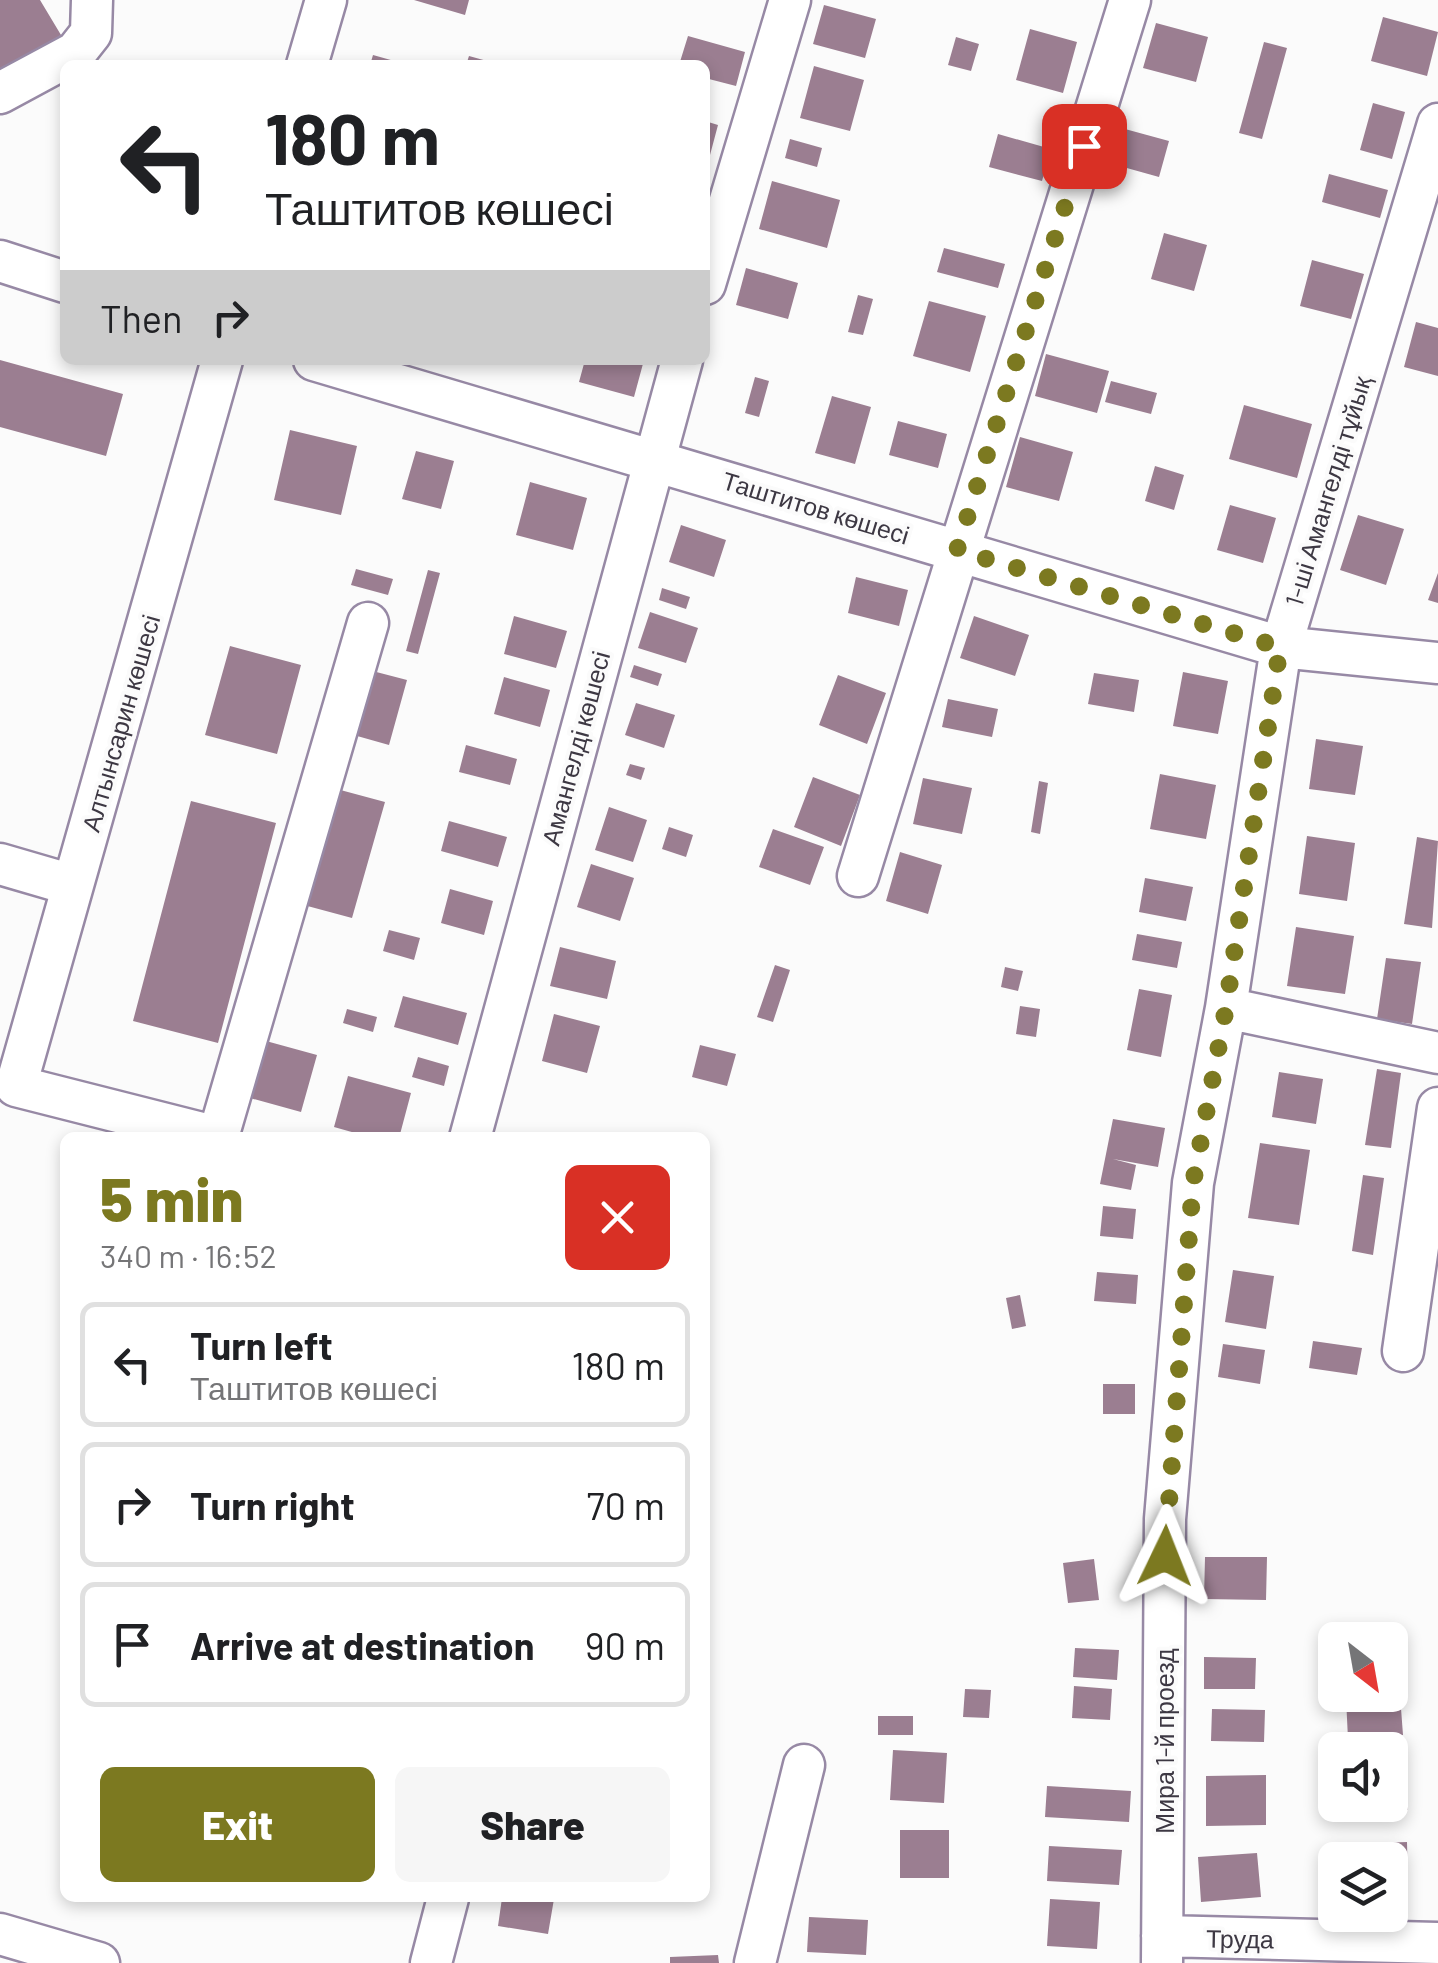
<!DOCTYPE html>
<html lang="en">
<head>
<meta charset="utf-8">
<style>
  body { margin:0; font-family:Barlow,sans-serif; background:#f6f6f6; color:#202124; height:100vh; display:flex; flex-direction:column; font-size:38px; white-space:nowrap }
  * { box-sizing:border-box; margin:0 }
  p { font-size:32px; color:#757577 }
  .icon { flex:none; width:55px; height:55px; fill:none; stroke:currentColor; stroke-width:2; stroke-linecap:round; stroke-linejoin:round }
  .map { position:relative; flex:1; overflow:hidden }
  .side { position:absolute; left:60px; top:1132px; width:650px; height:770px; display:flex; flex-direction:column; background:#fff; border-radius:15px; box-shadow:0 5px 15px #0003 }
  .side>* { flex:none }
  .banner { position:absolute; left:60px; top:60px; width:650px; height:305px; border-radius:15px; box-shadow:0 5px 15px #0003; background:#fff; color:#202124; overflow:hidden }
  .needle { width:65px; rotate:149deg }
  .fabs { position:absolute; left:1318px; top:1622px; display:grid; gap:20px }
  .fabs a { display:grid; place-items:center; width:90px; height:90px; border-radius:15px; background:#fff; box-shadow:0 5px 15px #0003; font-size:50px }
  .pin { position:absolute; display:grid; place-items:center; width:85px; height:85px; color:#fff; margin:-42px; border-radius:20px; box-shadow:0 5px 15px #0006 }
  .me { position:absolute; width:110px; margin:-55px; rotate:2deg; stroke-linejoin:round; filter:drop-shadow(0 0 8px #0008) }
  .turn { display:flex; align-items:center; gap:35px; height:210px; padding:0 40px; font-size:45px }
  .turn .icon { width:130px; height:130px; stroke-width:2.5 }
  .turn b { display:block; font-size:70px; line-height:85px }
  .then { display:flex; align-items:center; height:95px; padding:0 40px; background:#0003; gap:20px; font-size:38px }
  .round { display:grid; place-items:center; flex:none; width:105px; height:105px; border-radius:15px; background:#f6f6f6 }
  .head { display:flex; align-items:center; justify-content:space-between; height:170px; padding:0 40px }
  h1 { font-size:60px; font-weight:800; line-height:75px; color:#7c7920 }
  .action { display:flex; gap:20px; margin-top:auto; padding:20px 40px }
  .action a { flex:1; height:115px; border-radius:15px; background:#7c7920; color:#fff; font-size:40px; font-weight:800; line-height:115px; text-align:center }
  .action a+a { background:#f6f6f6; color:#202124 }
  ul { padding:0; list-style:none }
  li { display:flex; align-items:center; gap:30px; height:125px; margin:0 20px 15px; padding:0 20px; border:5px solid #e0e0e0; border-radius:15px }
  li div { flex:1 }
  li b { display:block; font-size:38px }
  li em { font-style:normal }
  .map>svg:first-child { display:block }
  .building { fill:#9b7e91 }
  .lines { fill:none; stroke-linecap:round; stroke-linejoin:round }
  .minor-casing { stroke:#9789a5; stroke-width:45 }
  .minor { stroke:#fff; stroke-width:40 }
  .route { stroke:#7c7920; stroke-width:18; stroke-dasharray:0 32.4 }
  .labels { text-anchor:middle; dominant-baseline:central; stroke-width:8; stroke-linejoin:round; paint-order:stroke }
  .street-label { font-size:25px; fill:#3d3843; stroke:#fbfbfb }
</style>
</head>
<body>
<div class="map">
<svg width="1438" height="1963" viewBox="0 0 1438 1963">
  <rect width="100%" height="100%" fill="#fbfbfb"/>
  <path class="building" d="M 0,0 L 40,0 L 61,35 L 0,73 Z
    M 414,0 L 469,0 L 465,15 Z
    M 824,5 L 876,19 L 865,58 L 813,44 Z
    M 1383,17 L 1438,32 L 1427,76 L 1371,61 Z
    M 1156,23 L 1208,37 L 1196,82 L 1143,68 Z
    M 1030,29 L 1077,42 L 1063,93 L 1016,80 Z
    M 688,36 L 745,52 L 736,86 L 705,78 L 705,65 L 679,65 Z
    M 956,37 L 979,44 L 971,71 L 948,65 Z
    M 1264,42 L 1287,48 L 1262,139 L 1239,133 Z
    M 373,55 L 405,64 L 405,65 L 370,65 Z
    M 469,56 L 498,64 L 497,65 L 466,65 Z
    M 814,66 L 864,80 L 850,131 L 800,118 Z
    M 1373,103 L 1405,112 L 1392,159 L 1360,150 Z
    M 705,121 L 718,125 L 706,170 L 705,169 Z
    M 1125,129 L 1169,141 L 1159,177 L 1116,165 Z
    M 998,134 L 1051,149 L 1042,181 L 989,167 Z
    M 790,139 L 822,148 L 817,167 L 785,158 Z
    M 1329,174 L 1388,190 L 1380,218 L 1322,202 Z
    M 772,181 L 840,200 L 827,248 L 759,229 Z
    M 1164,233 L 1207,245 L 1194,291 L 1151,279 Z
    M 944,248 L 1005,264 L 998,288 L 937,272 Z
    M 1312,260 L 1364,274 L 1351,319 L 1300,306 Z
    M 746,268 L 798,283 L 788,319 L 736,305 Z
    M 858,295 L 873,299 L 863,335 L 848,332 Z
    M 929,301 L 986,316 L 970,372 L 913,356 Z
    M 1416,322 L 1438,328 L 1438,376 L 1404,367 Z
    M 1046,354 L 1109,371 L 1097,413 L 1035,396 Z
    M 0,360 L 123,394 L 106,456 L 0,427 Z
    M 585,360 L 644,360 L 634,397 L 579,382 Z
    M 755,377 L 769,381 L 759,417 L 745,413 Z
    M 1111,381 L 1157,393 L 1151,414 L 1105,402 Z
    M 832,396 L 871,407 L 855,464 L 815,453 Z
    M 1244,405 L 1312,424 L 1297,478 L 1229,459 Z
    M 898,421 L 947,434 L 938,468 L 889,455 Z
    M 290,430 L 357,446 L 341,515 L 274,500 Z
    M 1020,437 L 1073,452 L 1059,501 L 1006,487 Z
    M 416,451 L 454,461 L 441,509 L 402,499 Z
    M 1155,466 L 1184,475 L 1174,510 L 1145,501 Z
    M 530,482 L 587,498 L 573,550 L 516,535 Z
    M 1230,505 L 1276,518 L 1263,563 L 1217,550 Z
    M 1358,515 L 1404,529 L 1386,585 L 1340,570 Z
    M 681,525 L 726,540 L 714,577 L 669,562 Z
    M 356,569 L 393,579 L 388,595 L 351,585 Z
    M 428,570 L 440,573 L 418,654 L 406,651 Z
    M 1438,573 L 1438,603 L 1428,600 Z
    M 856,577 L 908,590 L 899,626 L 848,613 Z
    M 662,588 L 690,597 L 686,609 L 659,600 Z
    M 650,612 L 698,628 L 686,663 L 638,648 Z
    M 514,616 L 567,631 L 556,668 L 504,654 Z
    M 974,616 L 1029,635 L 1015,676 L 960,658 Z
    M 230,646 L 301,665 L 277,754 L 205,735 Z
    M 634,665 L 662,674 L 658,686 L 630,677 Z
    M 361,668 L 407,680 L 389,745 L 343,732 Z
    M 1183,672 L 1228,681 L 1218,734 L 1173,726 Z
    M 1094,673 L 1139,680 L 1134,712 L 1088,704 Z
    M 838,675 L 886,693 L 867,744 L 819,725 Z
    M 504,677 L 550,690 L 540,727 L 494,714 Z
    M 948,699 L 998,709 L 992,737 L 942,727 Z
    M 636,703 L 675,715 L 664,748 L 625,735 Z
    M 1316,739 L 1363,746 L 1355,795 L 1309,789 Z
    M 466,745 L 517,759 L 510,785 L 459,772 Z
    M 630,764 L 645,768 L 641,780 L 626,775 Z
    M 1160,774 L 1216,785 L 1206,839 L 1150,829 Z
    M 813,777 L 860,795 L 841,846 L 794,827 Z
    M 923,778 L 972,788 L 962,834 L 913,824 Z
    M 1039,781 L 1048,783 L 1040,834 L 1031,832 Z
    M 333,788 L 385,802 L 352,918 L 300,904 Z
    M 191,801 L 276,823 L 218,1043 L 133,1021 Z
    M 609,807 L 647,820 L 633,862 L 595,850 Z
    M 449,821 L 507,837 L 498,867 L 441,851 Z
    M 669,827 L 693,835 L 686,857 L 662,849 Z
    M 773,829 L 824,847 L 810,885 L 759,867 Z
    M 1307,836 L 1355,843 L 1347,901 L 1299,894 Z
    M 1417,837 L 1438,841 L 1432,928 L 1404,924 Z
    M 900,852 L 942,865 L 928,914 L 886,901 Z
    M 591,864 L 634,878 L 620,921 L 577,907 Z
    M 1145,878 L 1193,887 L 1186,921 L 1139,912 Z
    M 450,889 L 493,901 L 484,935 L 441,923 Z
    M 1296,927 L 1354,936 L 1345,994 L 1287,986 Z
    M 389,930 L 420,938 L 414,960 L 383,951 Z
    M 1137,934 L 1182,942 L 1177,968 L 1132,960 Z
    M 560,947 L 616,961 L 607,999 L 550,986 Z
    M 1386,958 L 1421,962 L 1412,1024 L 1377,1019 Z
    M 775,965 L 790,970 L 773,1022 L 757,1017 Z
    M 1005,967 L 1023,971 L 1018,991 L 1001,987 Z
    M 1139,989 L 1172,995 L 1161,1057 L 1127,1050 Z
    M 403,996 L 467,1013 L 458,1045 L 394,1027 Z
    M 1020,1006 L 1040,1009 L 1036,1037 L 1016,1034 Z
    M 347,1009 L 377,1017 L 373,1032 L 343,1023 Z
    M 554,1014 L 600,1026 L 587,1073 L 542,1061 Z
    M 266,1041 L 317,1055 L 301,1112 L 250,1098 Z
    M 700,1045 L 736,1054 L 727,1086 L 692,1077 Z
    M 418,1057 L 449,1066 L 444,1086 L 412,1077 Z
    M 1377,1069 L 1401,1073 L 1391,1148 L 1365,1145 Z
    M 1279,1072 L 1323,1079 L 1316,1124 L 1272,1117 Z
    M 348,1076 L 411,1093 L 399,1138 L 373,1138 L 334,1127 Z
    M 1113,1119 L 1165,1128 L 1158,1167 L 1113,1159 L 1136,1165 L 1131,1190 L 1100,1184 Z
    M 1260,1143 L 1310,1150 L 1299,1225 L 1248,1218 Z
    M 1363,1175 L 1384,1178 L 1373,1255 L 1352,1251 Z
    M 1103,1206 L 1136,1209 L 1133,1239 L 1100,1236 Z
    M 1233,1270 L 1274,1276 L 1266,1329 L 1225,1322 Z
    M 1097,1272 L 1138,1275 L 1136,1304 L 1094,1301 Z
    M 1020,1295 L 1026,1326 L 1012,1329 L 1006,1298 Z
    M 1313,1341 L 1362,1348 L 1357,1375 L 1309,1368 Z
    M 1223,1344 L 1265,1350 L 1260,1384 L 1218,1377 Z
    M 1103,1384 L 1135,1384 L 1135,1414 L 1103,1414 Z
    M 1205,1557 L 1267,1557 L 1266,1600 L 1204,1599 Z
    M 1094,1559 L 1099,1600 L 1068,1603 L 1063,1563 Z
    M 1403,1632 L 1404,1666 L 1390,1667 L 1390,1640 L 1354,1640 L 1354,1633 Z
    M 1075,1648 L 1119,1650 L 1117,1680 L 1073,1677 Z
    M 1204,1657 L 1256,1658 L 1255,1689 L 1204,1689 Z
    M 1074,1686 L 1112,1689 L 1110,1720 L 1072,1718 Z
    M 965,1689 L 991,1690 L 989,1718 L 963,1717 Z
    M 1400,1695 L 1403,1735 L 1348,1739 L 1346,1698 Z
    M 1212,1709 L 1265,1710 L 1264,1742 L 1211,1741 Z
    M 878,1716 L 913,1716 L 913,1735 L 878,1735 Z
    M 893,1750 L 947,1753 L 944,1803 L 890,1800 Z
    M 1390,1768 L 1406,1768 L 1408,1810 L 1347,1813 L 1347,1805 L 1390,1805 Z
    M 1266,1775 L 1266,1825 L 1206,1826 L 1206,1776 Z
    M 1047,1786 L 1131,1791 L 1129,1822 L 1045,1817 Z
    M 900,1830 L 949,1830 L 949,1878 L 900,1878 Z
    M 1407,1842 L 1408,1893 L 1390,1894 L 1390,1860 L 1349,1860 L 1348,1844 Z
    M 1049,1846 L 1122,1850 L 1119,1885 L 1047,1881 Z
    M 1257,1853 L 1261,1897 L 1201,1902 L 1198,1857 Z
    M 502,1898 L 554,1899 L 548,1934 L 498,1926 Z
    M 1050,1899 L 1100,1902 L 1097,1949 L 1047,1946 Z
    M 809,1917 L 868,1920 L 866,1955 L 807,1952 Z
    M 718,1955 L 719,1963 L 670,1963 L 670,1957 Z"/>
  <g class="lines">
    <defs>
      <path id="minor" d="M 307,65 L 326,0
        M 0,93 L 76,52 L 91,33 L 92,0
        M 0,261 L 65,282
        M 705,284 L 790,0
        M 314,360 L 1281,647 L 1438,663
        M 0,864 L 72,885
        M 858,876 L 1130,0
        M 1226,1008 L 1438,1053
        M 218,1137 L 368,623
        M 221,1138 L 16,1086 L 222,360
        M 470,1138 L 682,360
        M 1403,1351 L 1438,1108
        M 0,1934 L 99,1963
        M 1162,1936 L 1438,1943
        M 431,1963 L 448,1898
        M 755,1963 L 804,1765
        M 1162,1963 L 1165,1519 L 1193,1183 L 1226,1008 L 1281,647 L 1438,124"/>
    </defs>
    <use href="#minor" class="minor-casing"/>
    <use href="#minor" class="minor"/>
  </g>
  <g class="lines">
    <path class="route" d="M 1084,146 L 957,550 L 1280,647 L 1226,1008 L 1193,1183 L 1165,1556"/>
  </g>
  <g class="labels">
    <g class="street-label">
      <text transform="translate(1327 491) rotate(-73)">1-ші Амангелді тұйық</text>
      <text transform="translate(816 507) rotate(17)">Таштитов көшесі</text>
      <text transform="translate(120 723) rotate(-74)">Алтынсарин көшесі</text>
      <text transform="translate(575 748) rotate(-75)">Амангелді көшесі</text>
      <text transform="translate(1164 1741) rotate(-90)">Мира 1-й проезд</text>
      <text transform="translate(1240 1938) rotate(1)">Труда</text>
    </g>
  </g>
</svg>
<div class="fabs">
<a><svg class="needle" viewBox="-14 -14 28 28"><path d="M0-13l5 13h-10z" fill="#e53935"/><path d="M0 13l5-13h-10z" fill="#757577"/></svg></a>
<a><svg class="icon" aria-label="sound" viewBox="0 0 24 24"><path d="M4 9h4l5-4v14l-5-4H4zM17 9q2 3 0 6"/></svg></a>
<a><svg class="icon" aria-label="layers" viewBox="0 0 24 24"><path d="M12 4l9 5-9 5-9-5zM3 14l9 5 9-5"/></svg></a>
</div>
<div class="pin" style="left:1084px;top:146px;background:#d93025"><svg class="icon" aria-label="arrive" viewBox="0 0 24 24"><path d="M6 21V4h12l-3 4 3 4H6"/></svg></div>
<svg class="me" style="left:1165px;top:1556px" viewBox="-20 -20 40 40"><path d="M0-17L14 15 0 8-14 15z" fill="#7c7920" stroke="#fff" stroke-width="4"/></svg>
<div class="banner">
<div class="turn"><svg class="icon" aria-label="left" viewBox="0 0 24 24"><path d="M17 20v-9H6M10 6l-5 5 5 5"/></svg><div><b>180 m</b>Таштитов көшесі</div></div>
<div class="then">Then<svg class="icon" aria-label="right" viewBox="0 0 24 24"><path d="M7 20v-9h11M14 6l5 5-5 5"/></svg></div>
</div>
<section class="side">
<div class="head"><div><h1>5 min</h1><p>340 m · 16:52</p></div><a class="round" style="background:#d93025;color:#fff"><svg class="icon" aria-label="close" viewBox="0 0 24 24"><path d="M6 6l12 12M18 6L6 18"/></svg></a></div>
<ul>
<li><svg class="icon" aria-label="left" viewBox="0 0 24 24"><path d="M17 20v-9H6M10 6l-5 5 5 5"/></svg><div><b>Turn left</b><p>Таштитов көшесі</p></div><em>180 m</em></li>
<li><svg class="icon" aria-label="right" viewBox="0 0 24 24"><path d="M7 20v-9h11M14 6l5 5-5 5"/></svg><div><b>Turn right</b></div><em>70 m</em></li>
<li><svg class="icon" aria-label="arrive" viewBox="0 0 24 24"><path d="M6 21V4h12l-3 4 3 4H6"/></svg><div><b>Arrive at destination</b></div><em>90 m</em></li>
</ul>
<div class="action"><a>Exit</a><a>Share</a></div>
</section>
</div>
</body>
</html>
